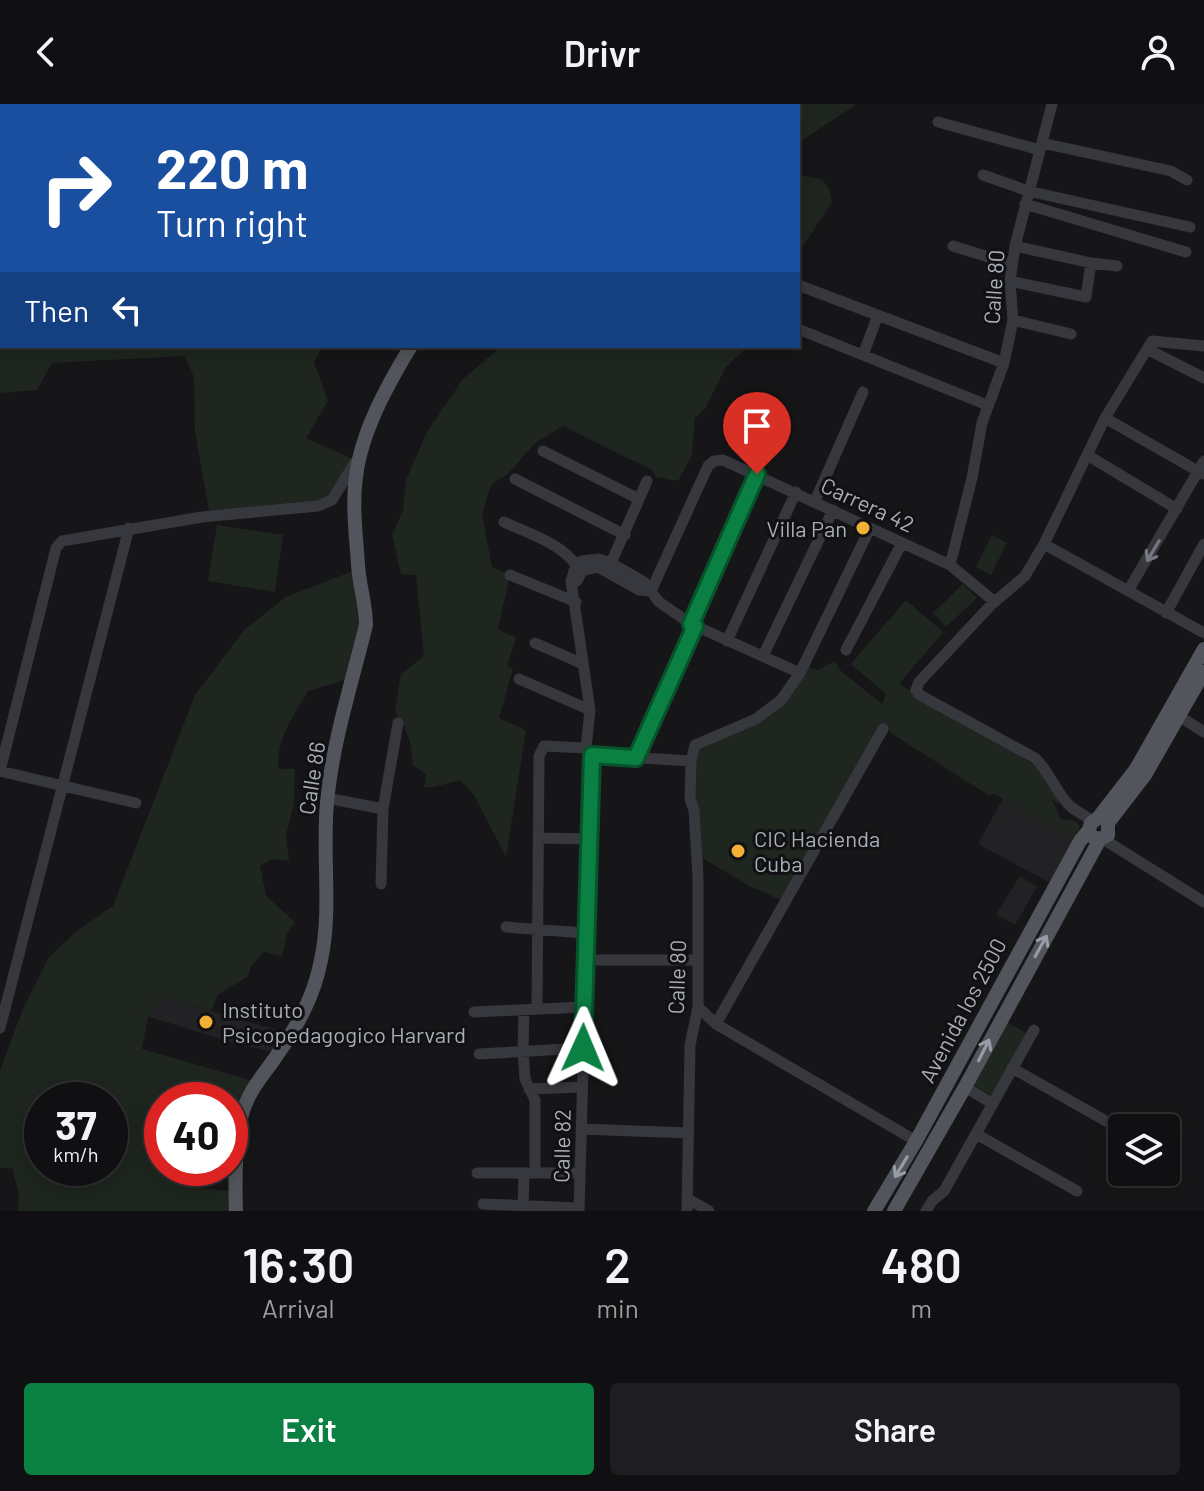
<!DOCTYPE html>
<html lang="en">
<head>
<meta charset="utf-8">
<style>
  body { margin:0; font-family:Barlow,sans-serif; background:#1e1e20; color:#f1f3f6; height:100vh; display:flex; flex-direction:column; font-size:30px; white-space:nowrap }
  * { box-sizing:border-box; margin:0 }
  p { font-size:26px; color:#9c9d9f }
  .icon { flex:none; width:44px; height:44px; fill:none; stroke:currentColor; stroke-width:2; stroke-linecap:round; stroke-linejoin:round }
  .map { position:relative; height:1107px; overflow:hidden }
  .sheet { display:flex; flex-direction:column; background:#101012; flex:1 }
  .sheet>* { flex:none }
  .banner { position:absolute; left:0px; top:0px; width:800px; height:244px; box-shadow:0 4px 20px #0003,0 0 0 2px #303032; background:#1a4fa0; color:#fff; overflow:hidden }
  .controls { position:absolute; left:1108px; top:1010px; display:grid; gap:16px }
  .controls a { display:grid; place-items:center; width:72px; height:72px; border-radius:8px; background:#101012; box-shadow:0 4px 20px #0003,0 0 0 2px #303032; font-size:40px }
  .speed { position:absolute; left:24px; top:978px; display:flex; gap:16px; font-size:40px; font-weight:700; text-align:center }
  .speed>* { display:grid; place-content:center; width:104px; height:104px; border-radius:50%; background:#101012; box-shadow:0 4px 20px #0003,0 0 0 2px #303032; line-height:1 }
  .speed small { font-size:20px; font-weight:400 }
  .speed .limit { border:12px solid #d22; background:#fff; color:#111 }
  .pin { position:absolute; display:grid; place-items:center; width:68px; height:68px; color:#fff; margin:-82px -34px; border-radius:50% 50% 50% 0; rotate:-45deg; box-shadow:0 0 8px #0007 }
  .pin .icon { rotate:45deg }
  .me { position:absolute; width:88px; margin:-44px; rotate:1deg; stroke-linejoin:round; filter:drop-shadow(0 0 6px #0008) }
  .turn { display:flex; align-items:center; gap:28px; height:168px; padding:0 24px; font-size:36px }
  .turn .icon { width:104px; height:104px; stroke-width:2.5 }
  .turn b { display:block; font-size:56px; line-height:68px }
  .then { display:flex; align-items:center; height:76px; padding:0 24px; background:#0003; gap:16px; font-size:30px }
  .eta { display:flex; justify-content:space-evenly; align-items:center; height:136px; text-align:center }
  .eta b { font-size:48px; font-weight:600; line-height:56px }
  .cta { display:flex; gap:16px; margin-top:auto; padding:16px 24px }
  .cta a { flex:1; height:92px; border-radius:8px; background:#0b8043; color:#fff; font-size:32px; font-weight:600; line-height:92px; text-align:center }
  .cta a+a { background:#1e1e20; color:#f1f3f6 }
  header { display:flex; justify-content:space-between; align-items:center; height:104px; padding:0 24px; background:#101012; font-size:36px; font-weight:600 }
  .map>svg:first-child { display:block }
  .built { fill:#222225 }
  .green { fill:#1e261f; fill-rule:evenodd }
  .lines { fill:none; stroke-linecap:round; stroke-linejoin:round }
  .minor { stroke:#37383d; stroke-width:11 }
  .major { stroke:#53555c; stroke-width:14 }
  .oneway { stroke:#757881 }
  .oneway2 { stroke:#979ba6 }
  .route-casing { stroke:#07532c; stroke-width:20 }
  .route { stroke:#0b8043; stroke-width:14 }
  .poi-dot { fill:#f2b134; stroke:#111113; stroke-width:3 }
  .labels { text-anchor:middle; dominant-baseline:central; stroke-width:6; stroke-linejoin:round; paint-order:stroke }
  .street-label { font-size:22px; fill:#a8adb8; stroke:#111113 }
  .poi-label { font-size:22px; fill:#a8adb8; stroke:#111113; text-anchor:start }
</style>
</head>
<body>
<header><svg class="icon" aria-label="back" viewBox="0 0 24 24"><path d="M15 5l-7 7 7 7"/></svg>Drivr<svg class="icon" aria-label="person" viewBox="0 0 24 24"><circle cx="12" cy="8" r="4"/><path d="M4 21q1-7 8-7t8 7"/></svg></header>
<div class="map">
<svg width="1204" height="1107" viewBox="0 0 1204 1107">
  <rect width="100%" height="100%" fill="#161618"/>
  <path class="built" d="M 1003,694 L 1077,735 L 1054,781 L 978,740 Z
    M 1020,772 L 1037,783 L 1015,821 L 996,810 Z
    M 145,887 L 241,916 L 290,929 L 273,948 L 234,939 L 137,909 Z"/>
  <path class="green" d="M 0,0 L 307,0 L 2,2 L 2,242 L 323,242 L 314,258 L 328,297 L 306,334 L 357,357 L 328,398 L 210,413 L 195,327 L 194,273 L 184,252 L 52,259 L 37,286 L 0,289 Z
    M 761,0 L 857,0 L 798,39 L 798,2 Z
    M 798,71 L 822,75 L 830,86 L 832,98 L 798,150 Z
    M 508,242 L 748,242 L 726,263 L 706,303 L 695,314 L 692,351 L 678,377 L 656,373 L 652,366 L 563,322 L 534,340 L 509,369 L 491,381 L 482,410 L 492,463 L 510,471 L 498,525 L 516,534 L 507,562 L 513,565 L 499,614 L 526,626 L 506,753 L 474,691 L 460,676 L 434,683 L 424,683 L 426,671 L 412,660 C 413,639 406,624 395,607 L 401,570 L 424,552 L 416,471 L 401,470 L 392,431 L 403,407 L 406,376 L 427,328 L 463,275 L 497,246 Z
    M 217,421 L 283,431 L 275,488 L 208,477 Z
    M 992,431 L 1007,439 L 991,471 L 976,463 Z
    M 358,465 L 364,494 L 354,573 L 308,587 C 295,609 274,639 279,665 L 295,665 L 294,699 L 286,731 L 289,757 L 272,755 L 260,762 L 266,792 L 295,818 L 287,830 L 282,852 L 264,848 L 251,862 L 248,872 L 218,891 L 211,907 L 145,887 L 158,893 L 152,912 L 139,908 L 143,895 L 138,909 L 148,912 L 142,945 L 256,978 L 238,1036 L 230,1035 L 230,996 L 162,996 L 162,1064 L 195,1064 L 194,1077 L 200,1084 L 235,1088 L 234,1107 L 18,1107 L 19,1089 L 12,1064 L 0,1064 L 0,967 L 22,907 L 49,853 L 77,827 L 113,802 L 195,591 L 245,525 L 286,493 ZM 42,996 L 110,996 L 110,1064 L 42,1064 Z
    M 963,480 L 977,494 L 946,523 L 933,509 Z
    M 906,496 L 943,528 L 899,580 L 1038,663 L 1048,675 L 1049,684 L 1065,693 L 1058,700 L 1052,695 L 1061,715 L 1075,717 L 1080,722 L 1077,735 L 995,690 L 988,691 L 891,629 L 887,623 L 785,798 L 750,782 L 702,754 L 691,657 L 695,641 L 768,614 L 770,607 L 803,562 L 818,566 L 835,557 L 841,567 L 882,600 L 886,590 L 851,560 Z
    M 1007,918 L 1026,929 L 993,992 L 971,980 Z"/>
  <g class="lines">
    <path class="minor" d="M 701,2 L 701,0
      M 938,18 L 1040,46
      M 1042,39 L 1171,67 L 1187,76
      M 983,71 L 1028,87 L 1190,123
      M 1025,100 L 1186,148
      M 953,142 L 1011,160
      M 1015,142 L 1091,159 L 1117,162
      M 1010,177 L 1086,193 L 1091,159
      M 798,181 L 1004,259
      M 1013,216 L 1071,230
      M 798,225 L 987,301
      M 1147,245 L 1204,274
      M 863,251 L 878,211
      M 1105,314 L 1203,370
      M 543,347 L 639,395
      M 1087,351 L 1177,405
      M 515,375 L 625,431
      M 815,397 L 863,288
      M 504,418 C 527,429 561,439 576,461
      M 1044,440 L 1204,529
      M 611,459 L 647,377
      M 950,461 L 972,374 L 982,319 L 1004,259 L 1013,216 L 1010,177 L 1015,142 L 1052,0
      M 510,471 L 576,498
      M 577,477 L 582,467 L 598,463 L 639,486 L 651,487
      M 651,487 L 708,362 L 714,357 L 723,356 L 950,461 L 995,498
      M 1128,487 L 1204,357
      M 1166,509 L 1204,440
      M 691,520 L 757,370
      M 727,537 L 796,388
      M 535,539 L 583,560
      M 846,546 L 902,439
      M 763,552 L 833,406
      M 519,575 L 590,606
      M 1174,609 L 1204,628
      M 586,644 L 590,606 L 571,477 L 576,461 L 582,457 L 599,455 L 611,459 L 644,478 L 659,498 L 691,520 L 800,569
      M 592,651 L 691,657
      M 636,654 L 695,522
      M 0,667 L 56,444 L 62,437 L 202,413 L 318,402 L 332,396 L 356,357
      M 0,667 L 136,699
      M 327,694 L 383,705
      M 1093,717 C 1086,712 1077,708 1070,702 C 1056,689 1050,668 1035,654 L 920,591 L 916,586 L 919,578 L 992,500 L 1025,472 L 1044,440 L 1105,314 L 1152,237 L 1204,242
      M 538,734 L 590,735
      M 1103,735 L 1204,798
      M 381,780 L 383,705 L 398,619
      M 506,823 L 585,829
      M 585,856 L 698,856
      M 698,903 L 716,920 L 916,1037
      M 537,905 L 539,652 L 544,642 L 586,644
      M 524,906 L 523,947 L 525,975 L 535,996 L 535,1069
      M 474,908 L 584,903
      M 716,920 L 883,625
      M 0,924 L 129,424
      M 479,950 L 583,944
      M 1012,964 L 1122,1026
      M 965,983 L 993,1000
      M 529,985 L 582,983
      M 581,1025 L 689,1029
      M 976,1030 L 1077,1087
      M 477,1069 L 580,1069
      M 688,1095 L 709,1107
      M 483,1100 L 579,1104
      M 523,1106 L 524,1069
      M 579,1107 L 592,651 L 586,644
      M 687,1107 L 690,941 L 698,903 L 698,773 L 694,706 L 690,695 L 691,657 L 695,641 L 756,615 L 781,596 L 800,569 L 870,424
      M 926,1107 L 932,1097 L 944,1087 L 1034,926"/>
    <path class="major" d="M 466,0 L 467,2
      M 1093,733 L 1100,735 L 1108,731 L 1108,719 L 1145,671 L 1204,568
      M 236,1107 C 235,1077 234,1026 246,999 C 253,981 265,969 275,954 C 297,923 314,893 321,856 C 332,805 322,751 327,699 C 332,640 352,578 366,521 C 366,500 359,481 358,460 C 356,431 352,401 356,373 C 361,328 388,280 411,242
      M 874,1107 L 916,1037 L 1080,737 L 1089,726 L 1091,719 L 1098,714 L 1136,665 L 1204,545
      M 894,1107 L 965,983 L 1100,735"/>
  </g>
  <defs><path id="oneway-shaft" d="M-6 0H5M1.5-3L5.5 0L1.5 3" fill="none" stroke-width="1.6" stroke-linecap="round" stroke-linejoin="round" transform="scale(2)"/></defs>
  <use class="oneway" href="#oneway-shaft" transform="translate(1153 447) rotate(121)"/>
  <g class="oneway2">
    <use href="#oneway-shaft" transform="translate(1041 842) rotate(-61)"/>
    <use href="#oneway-shaft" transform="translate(984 946) rotate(-63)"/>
    <use href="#oneway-shaft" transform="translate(901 1063) rotate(121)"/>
  </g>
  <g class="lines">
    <defs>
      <path id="route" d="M 583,944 L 592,651 L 636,654 L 695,522 L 691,520 L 757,370"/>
    </defs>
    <use href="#route" class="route-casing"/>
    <use href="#route" class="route"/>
  </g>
  <g class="poi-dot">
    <circle cx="863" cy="424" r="8"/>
    <circle cx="738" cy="747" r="8"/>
    <circle cx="206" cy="918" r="8"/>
  </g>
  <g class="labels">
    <g class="street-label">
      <text transform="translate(993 183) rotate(-86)">Calle 80</text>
      <text transform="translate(868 400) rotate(25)">Carrera 42</text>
      <text transform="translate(311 674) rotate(-81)">Calle 86</text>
      <text transform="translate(676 873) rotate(-88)">Calle 80</text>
      <text transform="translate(962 906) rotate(-62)">Avenida los 2500</text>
      <text transform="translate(561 1042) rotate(-89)">Calle 82</text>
    </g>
    <g class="poi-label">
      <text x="847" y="424" text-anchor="end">Villa Pan</text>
      <text x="754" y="734">CIC Hacienda<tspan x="754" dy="25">Cuba</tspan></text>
      <text x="222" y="905">Instituto<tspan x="222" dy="25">Psicopedagogico Harvard</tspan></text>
    </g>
  </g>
</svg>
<div class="controls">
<a><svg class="icon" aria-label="layers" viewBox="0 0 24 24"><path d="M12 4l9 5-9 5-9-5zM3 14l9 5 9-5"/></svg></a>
</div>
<div class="speed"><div>37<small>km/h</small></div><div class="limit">40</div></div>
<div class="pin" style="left:757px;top:370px;background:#d93025"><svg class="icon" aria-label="arrive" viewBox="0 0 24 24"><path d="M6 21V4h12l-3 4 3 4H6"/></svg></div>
<svg class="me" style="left:583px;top:944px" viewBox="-20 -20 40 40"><path d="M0-17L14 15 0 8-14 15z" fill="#0b8043" stroke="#fff" stroke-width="4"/></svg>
<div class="banner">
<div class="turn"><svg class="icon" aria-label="right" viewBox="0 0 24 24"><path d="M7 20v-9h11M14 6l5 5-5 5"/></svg><div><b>220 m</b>Turn right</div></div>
<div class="then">Then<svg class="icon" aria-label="left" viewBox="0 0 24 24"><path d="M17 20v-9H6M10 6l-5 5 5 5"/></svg></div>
</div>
</div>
<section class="sheet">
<div class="eta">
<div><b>16:30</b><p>Arrival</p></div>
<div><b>2</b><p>min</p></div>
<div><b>480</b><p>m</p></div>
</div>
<div class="cta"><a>Exit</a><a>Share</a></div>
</section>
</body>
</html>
